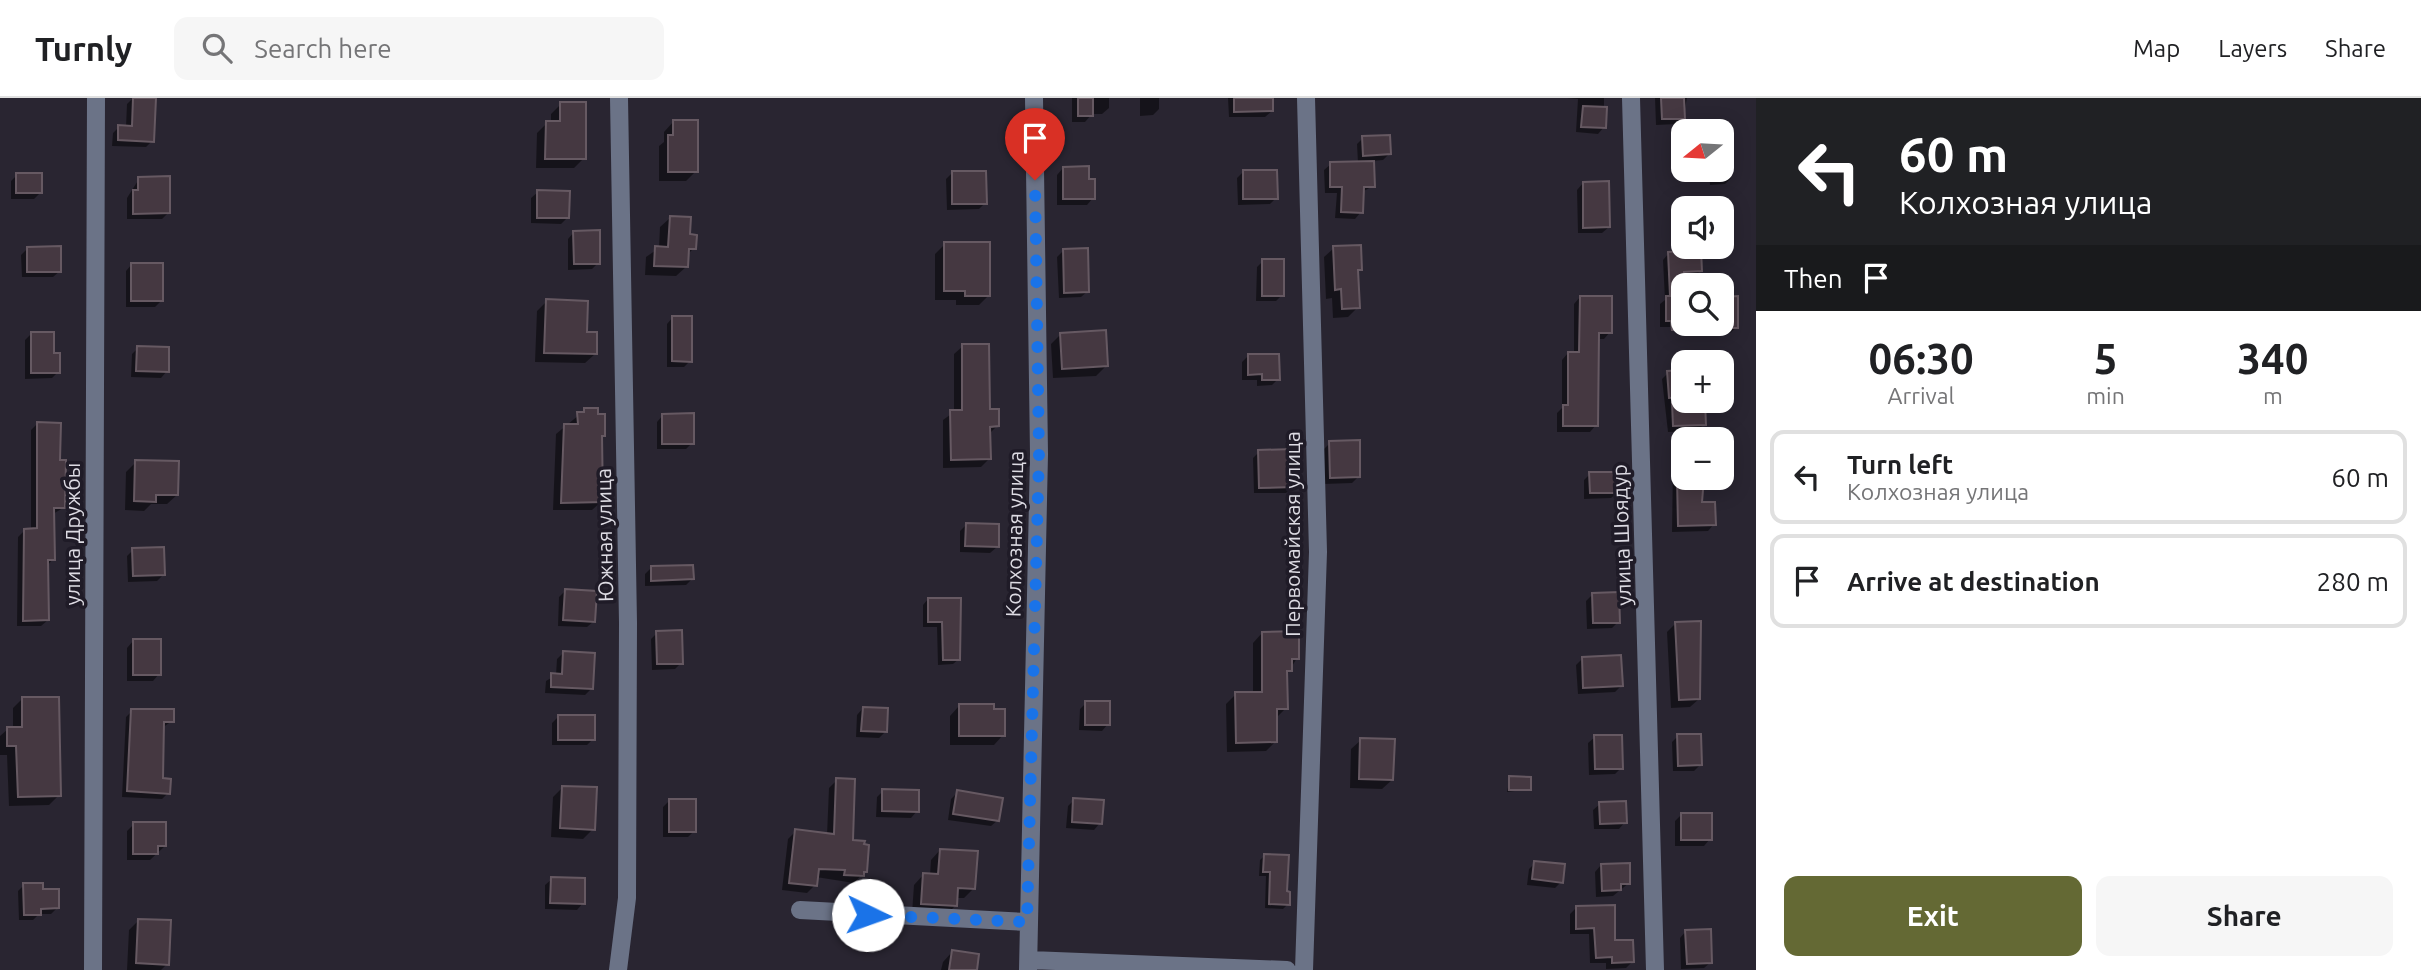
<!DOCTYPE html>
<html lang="en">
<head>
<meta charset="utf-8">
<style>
  body { margin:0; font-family:Ubuntu,sans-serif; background:#f6f6f6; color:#202124; height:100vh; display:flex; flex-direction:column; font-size:26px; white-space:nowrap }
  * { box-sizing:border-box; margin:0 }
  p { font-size:23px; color:#757577 }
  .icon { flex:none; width:38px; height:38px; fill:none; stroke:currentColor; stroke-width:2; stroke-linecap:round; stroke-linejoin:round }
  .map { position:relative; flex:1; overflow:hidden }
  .sheet { display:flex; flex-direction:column; background:#fff; width:665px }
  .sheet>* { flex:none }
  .guide { background:#202124; color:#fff; overflow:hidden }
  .needle { width:46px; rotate:252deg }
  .fabs { position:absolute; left:1671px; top:21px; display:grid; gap:14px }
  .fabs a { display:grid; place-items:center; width:63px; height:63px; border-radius:14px; background:#fff; box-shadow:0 4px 18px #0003; font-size:35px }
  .pin { position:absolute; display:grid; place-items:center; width:60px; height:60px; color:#fff; margin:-72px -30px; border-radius:50% 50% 50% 0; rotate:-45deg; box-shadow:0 0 7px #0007 }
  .pin .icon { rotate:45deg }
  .me { position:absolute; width:77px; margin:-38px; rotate:93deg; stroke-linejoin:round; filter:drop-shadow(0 0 5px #0008) }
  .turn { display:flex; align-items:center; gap:24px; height:147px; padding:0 28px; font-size:32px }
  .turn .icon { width:91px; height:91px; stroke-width:2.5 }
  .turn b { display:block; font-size:49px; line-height:60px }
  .then { display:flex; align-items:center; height:66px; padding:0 28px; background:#0003; gap:14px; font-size:26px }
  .eta { display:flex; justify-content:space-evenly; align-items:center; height:119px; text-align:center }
  .eta b { font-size:42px; font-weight:700; line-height:49px }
  .button { display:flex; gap:14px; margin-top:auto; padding:14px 28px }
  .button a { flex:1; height:80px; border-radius:14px; background:#646934; color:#fff; font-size:28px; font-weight:700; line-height:80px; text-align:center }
  .button a+a { background:#f6f6f6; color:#202124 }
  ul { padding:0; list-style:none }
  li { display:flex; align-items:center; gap:21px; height:94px; margin:0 14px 10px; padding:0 14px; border:4px solid #e0e0e0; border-radius:14px }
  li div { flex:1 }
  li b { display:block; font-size:26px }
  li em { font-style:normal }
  header { display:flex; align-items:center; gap:42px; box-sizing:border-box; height:98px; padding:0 35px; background:#fff; border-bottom:2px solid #e0e0e0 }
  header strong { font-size:33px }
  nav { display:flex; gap:38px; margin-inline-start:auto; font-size:24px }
  .search { width:490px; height:63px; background:#f6f6f6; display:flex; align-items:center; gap:18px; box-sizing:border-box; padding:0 24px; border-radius:14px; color:#757577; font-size:26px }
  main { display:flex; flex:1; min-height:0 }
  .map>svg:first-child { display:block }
  .shadow { fill:#0007 }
  .building { fill:#453841; stroke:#665962; stroke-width:2 }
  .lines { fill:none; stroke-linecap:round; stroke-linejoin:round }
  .minor { stroke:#6b7387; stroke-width:18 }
  .route { stroke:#1a73e8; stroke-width:12; stroke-dasharray:0 21.6 }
  .labels { text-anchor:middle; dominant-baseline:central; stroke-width:7; stroke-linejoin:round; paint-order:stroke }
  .street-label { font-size:21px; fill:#dddbe3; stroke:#1f1b27 }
</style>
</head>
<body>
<header>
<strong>Turnly</strong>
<div class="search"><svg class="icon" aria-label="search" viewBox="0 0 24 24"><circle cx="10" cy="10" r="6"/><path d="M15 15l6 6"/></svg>Search here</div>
<nav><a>Map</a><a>Layers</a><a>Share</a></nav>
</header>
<main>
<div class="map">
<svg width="1756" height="872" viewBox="0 0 1756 872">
  <rect width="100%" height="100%" fill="#292531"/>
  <path class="shadow" d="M 133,0 L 152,43 L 146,49 L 112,48 L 113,35 L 119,29 L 126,29 L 127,6 Z
    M 1072,0 L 1109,0 L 1109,10 L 1102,16 L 1092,16 L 1085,24 L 1072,24 Z
    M 1140,0 L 1159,0 L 1159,11 L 1153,17 L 1140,18 Z
    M 1228,0 L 1272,0 L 1272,13 L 1265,19 L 1229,19 Z
    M 1567,0 L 1604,0 L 1604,29 L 1598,36 L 1576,34 L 1578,1 Z
    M 1655,0 L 1687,0 L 1683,20 L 1677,26 L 1656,27 Z
    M 561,6 L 584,60 L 574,70 L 536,70 L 537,35 L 547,25 L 551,25 L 551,16 Z
    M 673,24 L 696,73 L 686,83 L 659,83 L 659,48 L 664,44 L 664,34 Z
    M 1363,40 L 1389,56 L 1383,62 L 1372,63 L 1373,88 L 1362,94 L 1361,114 L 1355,121 L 1335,120 L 1337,95 L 1325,95 L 1324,72 L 1331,66 L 1358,65 L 1357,46 Z
    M 1722,47 L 1729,47 L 1731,80 L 1725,86 L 1710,87 L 1709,72 L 1722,72 Z
    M 1063,70 L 1087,83 L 1093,100 L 1087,107 L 1057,107 L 1057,77 Z
    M 1243,74 L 1276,100 L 1270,106 L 1238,107 L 1237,80 Z
    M 952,75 L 985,105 L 979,111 L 947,112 L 946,81 Z
    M 17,77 L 41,94 L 34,101 L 11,101 L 11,83 Z
    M 139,81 L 169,114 L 162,121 L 127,121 L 127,100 Z
    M 1583,85 L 1609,129 L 1602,135 L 1578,135 L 1577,92 Z
    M 538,94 L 568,119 L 561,126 L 531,125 L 531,100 Z
    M 670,120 L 688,138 L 694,150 L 686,158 L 686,169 L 676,178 L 645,177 L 646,159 L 659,150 L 660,129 Z
    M 574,134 L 598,165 L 592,171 L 568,172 L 568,141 Z
    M 945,146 L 988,198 L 979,207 L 956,207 L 956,202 L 935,202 L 935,156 Z
    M 28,150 L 60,173 L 53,179 L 22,179 L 21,157 Z
    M 1334,150 L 1361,171 L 1356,176 L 1358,209 L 1348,219 L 1333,220 L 1332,200 L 1326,201 L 1324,159 Z
    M 1063,153 L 1088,193 L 1081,199 L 1059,200 L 1057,159 Z
    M 1669,155 L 1700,173 L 1694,179 L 1685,179 L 1679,229 L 1660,229 L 1660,206 L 1665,202 L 1663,162 Z
    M 1263,163 L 1282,197 L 1276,203 L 1256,203 L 1257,169 Z
    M 132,166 L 161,203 L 155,209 L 126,209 L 126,173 Z
    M 1580,199 L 1610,234 L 1604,241 L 1597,241 L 1596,327 L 1590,334 L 1557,334 L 1557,315 L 1562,310 L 1562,262 L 1568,255 L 1574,255 L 1574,206 Z
    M 1722,200 L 1737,229 L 1730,235 L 1715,236 L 1715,226 L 1722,226 Z
    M 547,203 L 595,256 L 585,265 L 535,264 L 537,213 Z
    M 673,219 L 690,263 L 684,269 L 667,269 L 667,226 Z
    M 31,236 L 52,257 L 58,274 L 52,280 L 25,281 L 25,242 Z
    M 1061,236 L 1106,268 L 1096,278 L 1053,280 L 1051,246 Z
    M 963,248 L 997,328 L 989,336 L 989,361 L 981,369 L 943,370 L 943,322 L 954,314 L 954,256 Z
    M 138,250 L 167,273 L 161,280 L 131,279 L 132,256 Z
    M 1248,258 L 1278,281 L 1272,287 L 1257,288 L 1257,282 L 1242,282 L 1242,264 Z
    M 1684,274 L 1684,303 L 1700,303 L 1704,326 L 1697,333 L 1668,334 L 1662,281 L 1668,275 Z
    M 585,312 L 603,337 L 600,340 L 601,404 L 592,412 L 553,412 L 556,336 Z
    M 663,317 L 692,345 L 686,351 L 657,351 L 657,324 Z
    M 37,326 L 58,364 L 63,410 L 53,416 L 53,461 L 47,468 L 48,522 L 41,528 L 17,528 L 18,439 L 25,432 L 31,432 L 31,332 Z
    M 1330,345 L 1358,379 L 1352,385 L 1324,386 L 1324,351 Z
    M 1259,354 L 1292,389 L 1286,395 L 1254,395 L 1253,360 Z
    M 1679,360 L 1684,360 L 1684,380 L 1702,380 L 1700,406 L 1714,426 L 1708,433 L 1672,434 L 1673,366 Z
    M 136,364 L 177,397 L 167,406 L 151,406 L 144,413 L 125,412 L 126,374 Z
    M 1590,376 L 1618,394 L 1611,400 L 1584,401 L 1584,382 Z
    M 966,427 L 997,449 L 990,455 L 960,454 L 960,433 Z
    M 133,452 L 163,477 L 157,483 L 128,484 L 127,458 Z
    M 651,470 L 692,481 L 686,487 L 645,488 L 645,476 Z
    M 565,493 L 594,523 L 587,529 L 558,528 L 559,499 Z
    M 1593,496 L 1618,524 L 1612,530 L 1587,531 L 1586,503 Z
    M 928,501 L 959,502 L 959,561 L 953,566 L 938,567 L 937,529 L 923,529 L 923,507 Z
    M 1675,526 L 1699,601 L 1690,609 L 1671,610 L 1667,534 Z
    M 657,535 L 681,565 L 675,571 L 652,572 L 651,541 Z
    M 1262,535 L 1297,560 L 1286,578 L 1286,610 L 1276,620 L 1276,643 L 1266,653 L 1227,654 L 1226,606 L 1236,596 L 1253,596 L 1253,545 Z
    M 133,543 L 159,576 L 153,583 L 127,583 L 127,550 Z
    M 563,555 L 591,591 L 585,597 L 545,595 L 546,583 L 556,577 L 557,561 Z
    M 1582,561 L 1621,588 L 1615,594 L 1578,596 L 1576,567 Z
    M 23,600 L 59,697 L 49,707 L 9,708 L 7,657 L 0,657 L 0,638 L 8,631 L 13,631 L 13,610 Z
    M 1086,605 L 1108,626 L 1102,633 L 1079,632 L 1080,611 Z
    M 959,608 L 1003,637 L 994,647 L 950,647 L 950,618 Z
    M 863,610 L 885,634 L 879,640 L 856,639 L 857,617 Z
    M 132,613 L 172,623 L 162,630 L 161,682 L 168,695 L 162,701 L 122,699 L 126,619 Z
    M 558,619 L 593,641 L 587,647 L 552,647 L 552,625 Z
    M 1678,638 L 1701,666 L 1694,673 L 1673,673 L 1672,644 Z
    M 1595,639 L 1621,670 L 1615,676 L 1589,677 L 1588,645 Z
    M 1361,642 L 1392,682 L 1382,691 L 1350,690 L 1351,651 Z
    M 1510,680 L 1529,691 L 1507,694 Z
    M 837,682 L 852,744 L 865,773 L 854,785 L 816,779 L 815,787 L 807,795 L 782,792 L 788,741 L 796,733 L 827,737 L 829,690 Z
    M 563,689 L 593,731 L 583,741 L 551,739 L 553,699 Z
    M 883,693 L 917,713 L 911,720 L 876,719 L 877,699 Z
    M 958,694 L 998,722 L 991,728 L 948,722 L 951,701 Z
    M 1074,702 L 1100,725 L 1094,732 L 1066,730 L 1068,708 Z
    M 669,703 L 694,733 L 688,739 L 663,739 L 663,709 Z
    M 1600,706 L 1625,724 L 1619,731 L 1594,731 L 1593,712 Z
    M 1681,717 L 1710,741 L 1704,748 L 1675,748 L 1675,723 Z
    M 134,726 L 165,748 L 150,762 L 127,762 L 127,733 Z
    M 940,752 L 974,790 L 964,800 L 956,800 L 956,807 L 946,817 L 912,815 L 914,787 L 923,777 L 930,777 L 931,762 Z
    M 1265,757 L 1285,795 L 1288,806 L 1283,811 L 1265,810 L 1266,778 L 1259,778 L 1260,762 Z
    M 1535,765 L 1561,784 L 1555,790 L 1527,787 L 1529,771 Z
    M 1601,767 L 1629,785 L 1613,798 L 1596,799 L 1595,774 Z
    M 552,781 L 583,805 L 577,812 L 545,811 L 545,787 Z
    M 24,787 L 42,793 L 57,810 L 51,816 L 39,816 L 33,822 L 19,822 L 18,793 Z
    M 1576,810 L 1632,864 L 1626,870 L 1606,871 L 1606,865 L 1590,865 L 1589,836 L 1570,836 L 1570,816 Z
    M 139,822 L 167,866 L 161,872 L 127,872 L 129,832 Z
    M 1686,833 L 1711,864 L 1704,870 L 1681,871 L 1680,840 Z
    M 952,854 L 977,858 L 975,872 L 941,872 L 943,864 Z"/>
  <path class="building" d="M 133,0 L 156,0 L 154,44 L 118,42 L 118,27 L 132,28 Z
    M 1078,0 L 1093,0 L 1093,18 L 1078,18 Z
    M 1234,0 L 1273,0 L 1273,13 L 1234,14 Z
    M 1661,0 L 1684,0 L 1685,21 L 1662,21 Z
    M 560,4 L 586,4 L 586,61 L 545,61 L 546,23 L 560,23 Z
    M 1583,8 L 1607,9 L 1606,30 L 1581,29 Z
    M 673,22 L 698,22 L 698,74 L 668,74 L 668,37 L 673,37 Z
    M 1390,37 L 1391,56 L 1363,58 L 1362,38 Z
    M 1374,63 L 1375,89 L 1364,89 L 1363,115 L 1341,114 L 1342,89 L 1330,89 L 1330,64 Z
    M 1089,68 L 1089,81 L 1095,81 L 1095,101 L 1063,101 L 1063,69 Z
    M 1243,72 L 1277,72 L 1278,101 L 1243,101 Z
    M 952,73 L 986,73 L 987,106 L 952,106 Z
    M 16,75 L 42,75 L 42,95 L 16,95 Z
    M 170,78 L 170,115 L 133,116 L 133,92 L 138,92 L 138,79 Z
    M 1609,83 L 1610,129 L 1583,130 L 1583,84 Z
    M 537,92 L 570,93 L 569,120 L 537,120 Z
    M 670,118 L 691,119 L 690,136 L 697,137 L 696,151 L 689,151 L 688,169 L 654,168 L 655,148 L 668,149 Z
    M 600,132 L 600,166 L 574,166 L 573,133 Z
    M 944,144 L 990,144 L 990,198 L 965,198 L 965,193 L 944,193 Z
    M 1361,147 L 1362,172 L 1358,172 L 1360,210 L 1342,211 L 1341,191 L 1335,192 L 1333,148 Z
    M 61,148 L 61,174 L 27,174 L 27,149 Z
    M 1088,150 L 1089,194 L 1064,195 L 1063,151 Z
    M 1701,152 L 1702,173 L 1684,174 L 1684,232 L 1672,232 L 1671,223 L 1666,223 L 1666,198 L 1670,198 L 1668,154 Z
    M 1262,161 L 1284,161 L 1284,198 L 1262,198 Z
    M 131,165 L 163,165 L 163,203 L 131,203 Z
    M 1580,198 L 1612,198 L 1612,235 L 1599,235 L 1598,328 L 1563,328 L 1563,307 L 1568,307 L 1568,254 L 1579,254 Z
    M 1738,198 L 1738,230 L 1722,230 L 1722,199 Z
    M 546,201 L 588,203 L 587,234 L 597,234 L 597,256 L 544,255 Z
    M 672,218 L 692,218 L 692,264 L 672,263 Z
    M 1106,232 L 1108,268 L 1062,271 L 1060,235 Z
    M 31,234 L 54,234 L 54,255 L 60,255 L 60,275 L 31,275 Z
    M 962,246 L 989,246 L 990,311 L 999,311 L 999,328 L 990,329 L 991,361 L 951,362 L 950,312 L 962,312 Z
    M 137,248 L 169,249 L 169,274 L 136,273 Z
    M 1248,256 L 1279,256 L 1280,282 L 1262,282 L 1262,276 L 1248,277 Z
    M 1684,272 L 1684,299 L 1669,300 L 1667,273 Z
    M 1705,304 L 1706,327 L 1673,328 L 1672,305 Z
    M 584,310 L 598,310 L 598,316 L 605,316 L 605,338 L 602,338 L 603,404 L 561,405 L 564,326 L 578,326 L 577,314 L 584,314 Z
    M 694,315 L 694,346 L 662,346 L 662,316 Z
    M 37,324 L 61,325 L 60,362 L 66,362 L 65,410 L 54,410 L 55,462 L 48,462 L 49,522 L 23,523 L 24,431 L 37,430 Z
    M 1360,342 L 1360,379 L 1330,380 L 1329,343 Z
    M 1294,351 L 1294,389 L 1259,390 L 1258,352 Z
    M 135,362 L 179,363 L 178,397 L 156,397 L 156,404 L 134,403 Z
    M 1589,374 L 1619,374 L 1619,395 L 1590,395 Z
    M 1677,380 L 1704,380 L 1702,404 L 1715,404 L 1716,427 L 1678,428 Z
    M 966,425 L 999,426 L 999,449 L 965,448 Z
    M 164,449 L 165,477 L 133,478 L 132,450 Z
    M 693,467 L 694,481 L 651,483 L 651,468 Z
    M 565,491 L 597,493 L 595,524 L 563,522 Z
    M 1619,494 L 1620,525 L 1593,525 L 1592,495 Z
    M 928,500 L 961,500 L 960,562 L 943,562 L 942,524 L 928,524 Z
    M 1701,523 L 1700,601 L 1679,602 L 1675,524 Z
    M 682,532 L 683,566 L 657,566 L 656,533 Z
    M 1299,533 L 1299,561 L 1292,561 L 1292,573 L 1287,573 L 1288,611 L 1277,611 L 1277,644 L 1236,645 L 1235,594 L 1262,594 L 1262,534 Z
    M 133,541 L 161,541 L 161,577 L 133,577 Z
    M 563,553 L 595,555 L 593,591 L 551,589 L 551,575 L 562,576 Z
    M 1621,557 L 1623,588 L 1583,590 L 1582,559 Z
    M 22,599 L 59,599 L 61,698 L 18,699 L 16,648 L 7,648 L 7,629 L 22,629 Z
    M 1085,603 L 1110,603 L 1110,627 L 1085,627 Z
    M 959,606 L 994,606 L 994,611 L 1005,611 L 1005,638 L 959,638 Z
    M 863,609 L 888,610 L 887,634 L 861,633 Z
    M 131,611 L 174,611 L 174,624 L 164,624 L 163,680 L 171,681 L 170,696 L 127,693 Z
    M 558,617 L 595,617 L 595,642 L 558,642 Z
    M 1677,636 L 1701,636 L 1702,667 L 1678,668 Z
    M 1594,637 L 1622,637 L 1623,671 L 1595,671 Z
    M 1360,640 L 1395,641 L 1393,682 L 1359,681 Z
    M 1509,678 L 1531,679 L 1531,692 L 1509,692 Z
    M 836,680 L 855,681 L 853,742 L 865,743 L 864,746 L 869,747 L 867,774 L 864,774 L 864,778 L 844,777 L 845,772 L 819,771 L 817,788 L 789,785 L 795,731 L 834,736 Z
    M 562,688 L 597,689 L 595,732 L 560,730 Z
    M 882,691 L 919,692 L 919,714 L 882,713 Z
    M 957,692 L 1003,700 L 999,723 L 953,716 Z
    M 1073,700 L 1104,702 L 1102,726 L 1072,724 Z
    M 669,701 L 696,701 L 696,734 L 669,734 Z
    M 1626,703 L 1627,725 L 1600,726 L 1599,704 Z
    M 1681,715 L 1712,715 L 1712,742 L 1681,742 Z
    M 133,724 L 166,724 L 166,748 L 158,748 L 158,756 L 133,756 Z
    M 940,751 L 978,753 L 975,791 L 958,790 L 957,808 L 921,806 L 923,775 L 938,776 Z
    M 1264,756 L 1289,757 L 1287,793 L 1290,794 L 1290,807 L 1269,806 L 1270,774 L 1263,774 Z
    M 1534,763 L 1565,766 L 1563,785 L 1532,781 Z
    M 1630,765 L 1630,786 L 1621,786 L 1621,792 L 1602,793 L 1601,766 Z
    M 551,779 L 585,780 L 585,806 L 550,805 Z
    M 23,785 L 43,785 L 43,791 L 59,791 L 59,810 L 41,811 L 41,817 L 24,817 Z
    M 1615,807 L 1615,842 L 1633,842 L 1634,864 L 1612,865 L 1612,859 L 1596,860 L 1594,830 L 1576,831 L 1576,808 Z
    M 138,821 L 171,822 L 169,867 L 136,865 Z
    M 1711,831 L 1712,865 L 1687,866 L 1685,832 Z
    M 952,852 L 979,856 L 977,872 L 949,872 Z"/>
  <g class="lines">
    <path class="minor" d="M 1631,0 L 1655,872
      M 800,812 L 1027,824
      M 1030,862 L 1287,872
      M 93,872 L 96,0
      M 618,872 L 627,800 L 628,525 L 619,0
      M 1028,872 L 1039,356 L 1034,0
      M 1304,872 L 1318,454 L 1306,0"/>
  </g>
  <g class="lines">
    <path class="route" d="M 868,817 L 1027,824 L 1039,356 L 1035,82"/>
  </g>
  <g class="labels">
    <g class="street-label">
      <text transform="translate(72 436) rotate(-90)">улица Дружбы</text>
      <text transform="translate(1014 436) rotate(-89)">Колхозная улица</text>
      <text transform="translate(1292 436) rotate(-90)">Первомайская улица</text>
      <text transform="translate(604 437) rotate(-91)">Южная улица</text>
      <text transform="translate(1621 437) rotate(-92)">улица Шоядур</text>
    </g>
  </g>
</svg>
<div class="fabs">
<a><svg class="needle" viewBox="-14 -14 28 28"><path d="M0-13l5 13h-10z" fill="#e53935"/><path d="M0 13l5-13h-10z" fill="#757577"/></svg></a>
<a><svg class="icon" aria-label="sound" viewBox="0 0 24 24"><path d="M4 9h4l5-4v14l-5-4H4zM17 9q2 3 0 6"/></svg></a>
<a><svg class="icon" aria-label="search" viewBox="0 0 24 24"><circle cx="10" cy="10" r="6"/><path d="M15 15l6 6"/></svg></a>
<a>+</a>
<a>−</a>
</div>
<div class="pin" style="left:1035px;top:82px;background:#d93025"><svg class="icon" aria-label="arrive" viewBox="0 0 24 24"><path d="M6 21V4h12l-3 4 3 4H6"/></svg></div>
<svg class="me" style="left:868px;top:817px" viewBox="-20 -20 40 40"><circle r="19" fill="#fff"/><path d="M0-13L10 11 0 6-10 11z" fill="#1a73e8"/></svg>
</div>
<section class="sheet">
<div class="guide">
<div class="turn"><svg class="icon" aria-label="left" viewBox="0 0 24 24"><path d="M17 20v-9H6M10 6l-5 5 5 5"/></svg><div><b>60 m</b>Колхозная улица</div></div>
<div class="then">Then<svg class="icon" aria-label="arrive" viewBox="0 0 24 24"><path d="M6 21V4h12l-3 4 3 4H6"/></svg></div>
</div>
<div class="eta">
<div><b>06:30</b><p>Arrival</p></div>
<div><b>5</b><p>min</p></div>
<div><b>340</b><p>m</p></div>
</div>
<ul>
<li><svg class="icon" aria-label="left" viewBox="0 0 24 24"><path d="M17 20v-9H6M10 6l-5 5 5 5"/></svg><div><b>Turn left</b><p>Колхозная улица</p></div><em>60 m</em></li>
<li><svg class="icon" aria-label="arrive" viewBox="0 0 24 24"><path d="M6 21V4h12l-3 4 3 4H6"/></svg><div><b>Arrive at destination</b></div><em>280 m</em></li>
</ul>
<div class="button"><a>Exit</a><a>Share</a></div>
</section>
</main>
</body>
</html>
